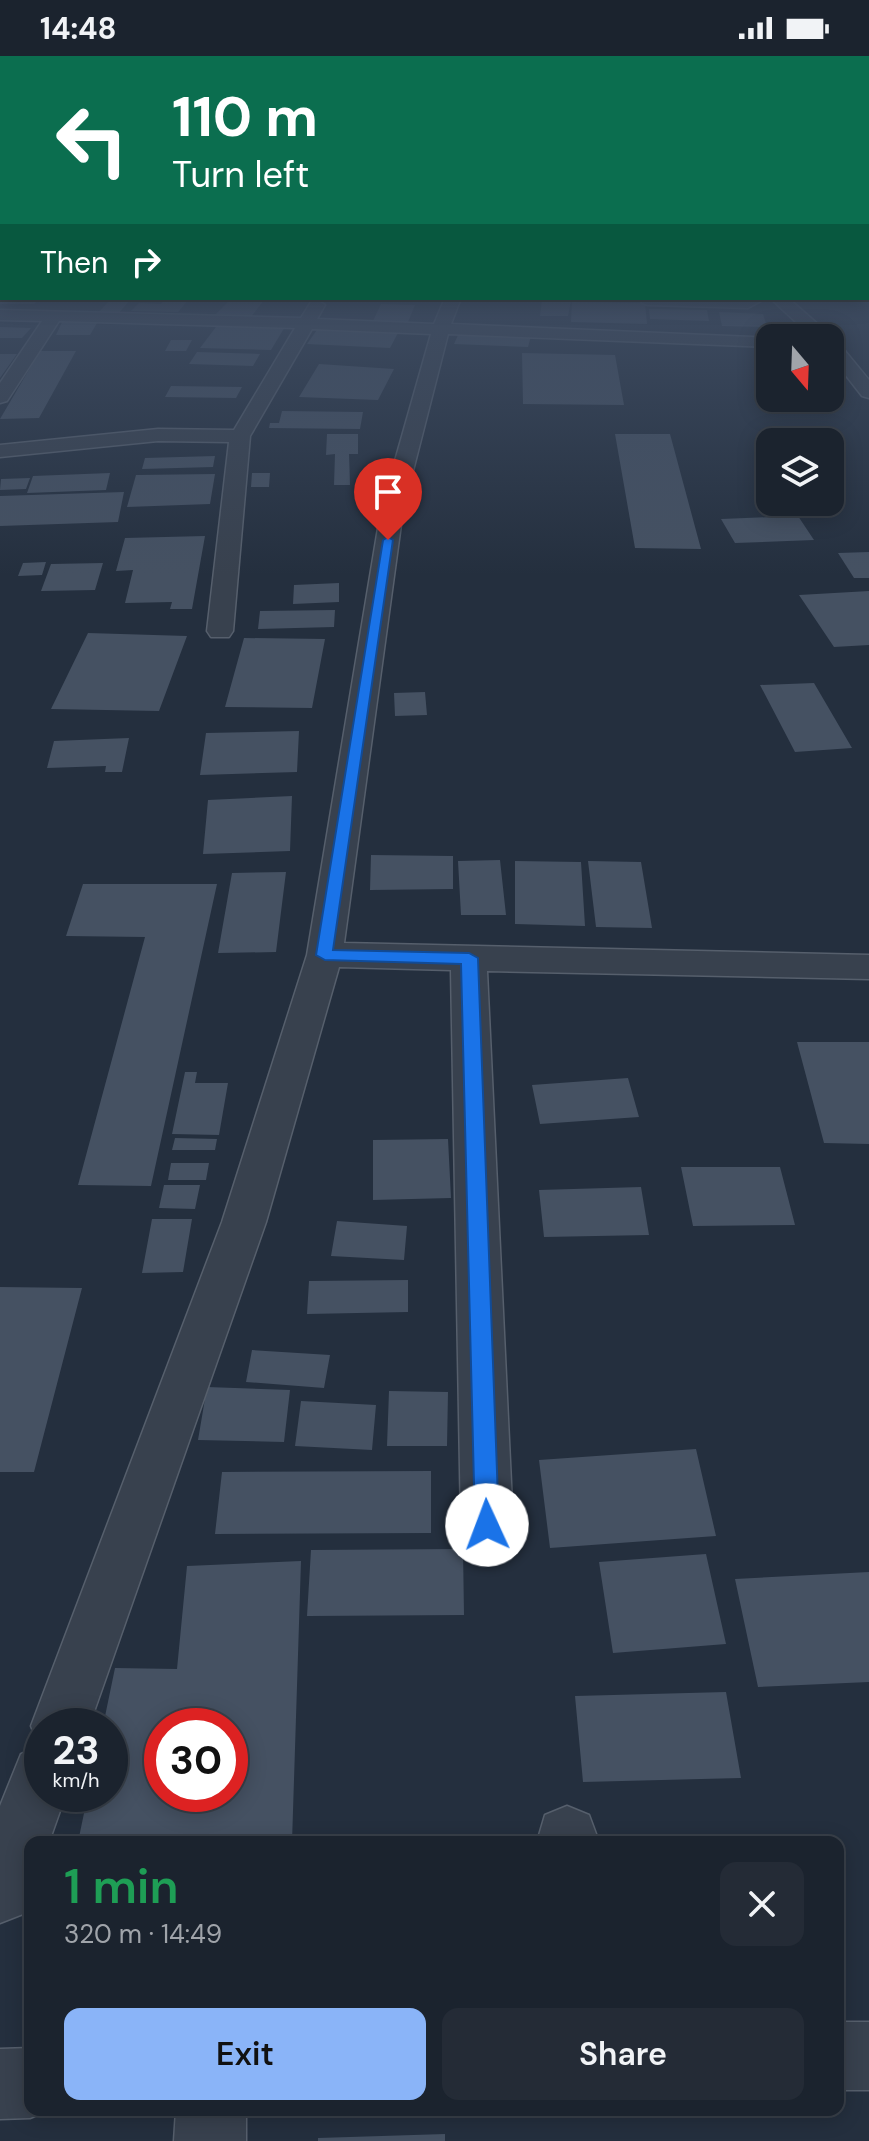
<!DOCTYPE html>
<html lang="en">
<head>
<meta charset="utf-8">
<style>
  body { margin:0; font-family:"DM Sans",sans-serif; background:#242b36; color:#f1f3f6; height:100vh; display:flex; flex-direction:column; font-size:30px; white-space:nowrap }
  * { box-sizing:border-box; margin:0 }
  p { font-size:26px; color:#a0a4aa }
  .icon { flex:none; width:44px; height:44px; fill:none; stroke:currentColor; stroke-width:2; stroke-linecap:round; stroke-linejoin:round }
  .map { position:relative; flex:1; overflow:hidden }
  .sheet { position:absolute; left:24px; top:1780px; width:820px; height:280px; display:flex; flex-direction:column; background:#1b232e; border-radius:16px; box-shadow:0 4px 20px #0003,0 0 0 2px #39404a }
  .sheet>* { flex:none }
  .hud { position:absolute; left:0px; top:0px; width:870px; height:244px; box-shadow:0 4px 20px #0003,0 0 0 2px #39404a; background:#0b6e4f; color:#fff; overflow:hidden }
  .needle { width:52px; rotate:161deg }
  .fabs { position:absolute; left:756px; top:268px; display:grid; gap:16px }
  .fabs a { display:grid; place-items:center; width:88px; height:88px; border-radius:16px; background:#1b232e; box-shadow:0 4px 20px #0003,0 0 0 2px #39404a; font-size:40px }
  .speed { position:absolute; left:24px; top:1652px; display:flex; gap:16px; font-size:40px; font-weight:700; text-align:center }
  .speed>* { display:grid; place-content:center; width:104px; height:104px; border-radius:50%; background:#1b232e; box-shadow:0 4px 20px #0003,0 0 0 2px #39404a; line-height:1 }
  .speed small { font-size:20px; font-weight:400 }
  .speed .limit { border:12px solid #d22; background:#fff; color:#111 }
  .pin { position:absolute; display:grid; place-items:center; width:68px; height:68px; color:#fff; margin:-82px -34px; border-radius:50% 50% 50% 0; rotate:-45deg; box-shadow:0 0 8px #0007 }
  .pin .icon { rotate:45deg }
  .me { position:absolute; width:88px; margin:-44px; rotate:358deg; stroke-linejoin:round; filter:drop-shadow(0 0 6px #0008) }
  .turn { display:flex; align-items:center; gap:28px; height:168px; padding:0 40px; font-size:36px }
  .turn .icon { width:104px; height:104px; stroke-width:2.5 }
  .turn b { display:block; font-size:56px; line-height:68px }
  .then { display:flex; align-items:center; height:76px; padding:0 40px; background:#0003; gap:16px; font-size:30px }
  .round { display:grid; place-items:center; flex:none; width:84px; height:84px; border-radius:16px; background:#242b36 }
  .overview { display:flex; align-items:center; justify-content:space-between; height:136px; padding:0 40px }
  h1 { font-size:48px; font-weight:600; line-height:60px; color:#1e9e55 }
  .button { display:flex; gap:16px; margin-top:auto; padding:16px 40px }
  .button a { flex:1; height:92px; border-radius:16px; background:#8ab4f8; color:#111; font-size:32px; font-weight:600; line-height:92px; text-align:center }
  .button a+a { background:#242b36; color:#f1f3f6 }
  .status { display:flex; justify-content:space-between; align-items:center; height:56px; padding:0 40px; background:#1b232e; direction:ltr }
  .status svg { height:22px; fill:currentColor }
  .map>svg:first-child { display:block }
  .building { fill:#455162; fill-rule:evenodd }
  .lines { fill:none; stroke-linecap:round; stroke-linejoin:round }
  .minor-casing { stroke:#565f6c; stroke-width:3 }
  .minor { fill:#38414e; fill-rule:evenodd }
  .route { fill:#1a73e8; stroke:#114b97; stroke-width:2 }
</style>
</head>
<body>
<div class="status"><b>14:48</b><svg viewBox="0 0 49 12"><path d="M0 12V9h3v3zM5 12V6h3v6zM10 12V3h3v9zM15 12V0h3v12zM26 1h20v11H26zM47 4h2v5h-2z"/></svg></div>
<div class="map">
<svg width="869" height="2085" viewBox="0 0 869 2085">
  <rect width="100%" height="100%" fill="#242f3e"/>
  <path class="building" d="M 0,242 L 40,242 L 34,248 L 0,248 Z
    M 166,242 L 190,242 L 178,256 L 131,255 L 139,247 L 161,248 Z
    M 232,242 L 265,243 L 250,262 L 213,261 Z
    M 110,244 L 130,244 L 118,258 L 98,257 Z
    M 542,244 L 571,245 L 568,260 L 540,260 Z
    M 572,246 L 645,247 L 647,268 L 571,266 Z
    M 381,248 L 415,249 L 408,266 L 373,265 Z
    M 649,253 L 707,254 L 709,265 L 650,263 Z
    M 719,256 L 763,258 L 767,271 L 722,270 Z
    M 64,262 L 100,262 L 90,279 L 56,279 Z
    M 219,267 L 286,269 L 271,294 L 200,292 Z
    M 0,271 L 31,272 L 22,282 L 0,282 Z
    M 319,271 L 399,275 L 390,292 L 307,288 Z
    M 459,277 L 531,280 L 528,291 L 454,288 Z
    M 171,284 L 192,284 L 186,295 L 165,295 Z
    M 40,295 L 76,295 L 39,362 L 0,363 Z
    M 197,296 L 260,298 L 253,310 L 189,308 Z
    M 522,297 L 615,299 L 624,349 L 523,348 Z
    M 0,298 L 17,298 L 0,322 Z
    M 319,308 L 394,313 L 378,344 L 299,341 Z
    M 171,330 L 242,331 L 236,342 L 165,341 Z
    M 282,355 L 363,356 L 360,373 L 269,372 L 270,367 L 279,367 Z
    M 327,378 L 358,378 L 358,398 L 349,398 L 350,429 L 334,429 L 335,398 L 326,399 Z
    M 615,378 L 670,378 L 701,493 L 635,492 Z
    M 215,400 L 213,411 L 142,413 L 145,402 Z
    M 110,417 L 106,434 L 27,437 L 33,420 Z
    M 252,417 L 270,417 L 269,431 L 251,431 Z
    M 215,418 L 210,448 L 127,451 L 136,419 Z
    M 30,422 L 26,433 L 0,434 L 1,423 Z
    M 124,436 L 118,466 L 0,470 L 0,440 Z
    M 798,460 L 814,484 L 735,487 L 721,463 Z
    M 205,480 L 192,553 L 170,553 L 172,546 L 125,547 L 133,514 L 116,515 L 125,482 Z
    M 869,496 L 869,522 L 854,522 L 838,497 Z
    M 46,506 L 42,519 L 18,520 L 23,507 Z
    M 103,507 L 95,534 L 41,535 L 51,508 Z
    M 339,527 L 339,546 L 293,548 L 294,529 Z
    M 869,535 L 869,589 L 834,591 L 799,539 Z
    M 335,554 L 334,571 L 258,573 L 260,555 Z
    M 88,577 L 187,580 L 159,655 L 51,653 Z
    M 244,582 L 325,583 L 312,652 L 225,651 Z
    M 814,627 L 852,692 L 795,696 L 760,629 Z
    M 425,636 L 427,659 L 395,660 L 394,637 Z
    M 299,675 L 297,716 L 200,719 L 206,677 Z
    M 129,682 L 122,716 L 105,716 L 106,710 L 47,712 L 54,685 Z
    M 292,740 L 290,795 L 203,798 L 208,744 Z
    M 371,799 L 453,800 L 453,833 L 370,834 Z
    M 500,804 L 506,859 L 461,859 L 458,805 Z
    M 515,805 L 581,806 L 585,870 L 515,868 Z
    M 588,805 L 641,806 L 652,872 L 596,871 Z
    M 286,816 L 276,896 L 218,897 L 232,817 Z
    M 83,828 L 217,828 L 151,1130 L 78,1129 L 145,881 L 66,880 Z
    M 797,986 L 869,986 L 869,1088 L 824,1087 Z
    M 185,1016 L 197,1016 L 195,1027 L 228,1027 L 219,1079 L 172,1078 Z
    M 628,1022 L 639,1061 L 540,1068 L 532,1029 Z
    M 175,1082 L 217,1083 L 215,1094 L 172,1094 Z
    M 448,1083 L 451,1142 L 373,1144 L 373,1084 Z
    M 171,1107 L 209,1107 L 206,1124 L 168,1124 Z
    M 681,1111 L 780,1111 L 795,1169 L 693,1170 Z
    M 164,1129 L 200,1129 L 195,1153 L 159,1152 Z
    M 641,1131 L 649,1179 L 544,1181 L 539,1134 Z
    M 152,1163 L 192,1163 L 183,1216 L 142,1217 Z
    M 337,1165 L 407,1170 L 404,1204 L 331,1200 Z
    M 408,1224 L 408,1256 L 307,1258 L 309,1225 Z
    M 0,1231 L 82,1232 L 34,1416 L 0,1416 Z
    M 252,1294 L 330,1299 L 324,1332 L 246,1326 Z
    M 207,1331 L 290,1334 L 284,1386 L 198,1384 Z
    M 389,1335 L 448,1336 L 447,1390 L 387,1390 Z
    M 301,1345 L 376,1349 L 372,1394 L 295,1390 Z
    M 696,1393 L 716,1480 L 550,1492 L 539,1404 Z
    M 431,1415 L 431,1477 L 215,1478 L 222,1416 Z
    M 463,1493 L 464,1559 L 307,1560 L 311,1494 Z
    M 706,1498 L 726,1588 L 613,1597 L 599,1506 Z
    M 301,1505 L 292,1786 L 78,1786 L 88,1738 L 110,1738 L 110,1670 L 103,1670 L 115,1612 L 177,1613 L 187,1510 ZM 162,1670 L 230,1670 L 230,1738 L 162,1738 Z
    M 869,1516 L 869,1626 L 758,1631 L 735,1523 Z
    M 726,1636 L 741,1722 L 583,1726 L 575,1640 Z
    M 445,2078 L 445,2085 L 318,2085 L 318,2082 Z"/>
  <g class="lines">
    <defs>
      <path id="minor" d="M 0,227 L 2,227 L 0,235 Z
        M 445,242 L 461,242 L 451,268 L 775,282 L 770,282 L 770,291 L 448,278 L 403,454 L 344,887 L 869,899 L 869,923 L 487,915 L 513,1469 L 506,1488 L 487,1495 L 468,1488 L 461,1469 L 451,914 L 339,911 L 266,1166 L 89,1670 L 42,1670 L 42,1738 L 66,1738 L 49,1786 L 30,1786 L 30,1840 L 23,1858 L 0,1867 L 0,1750 L 21,1698 L 39,1690 L 31,1670 L 222,1166 L 307,899 L 381,454 L 431,278 L 312,273 L 250,380 L 233,575 L 229,581 L 211,581 L 207,575 L 229,386 L 158,385 L 0,401 L 0,389 L 158,373 L 234,374 L 295,272 L 59,265 L 7,345 L 0,347 L 0,327 L 42,265 L 0,264 L 0,254 L 301,262 L 311,246 L 317,244 L 325,249 L 317,263 L 434,268 Z
        M 641,242 L 759,242 L 761,245 L 748,252 L 648,249 L 642,247 Z
        M 770,242 L 788,242 L 829,278 L 831,283 L 836,284 L 869,324 L 869,342 L 862,340 L 830,299 L 830,282 L 813,282 Z
        M 567,1750 L 589,1759 L 599,1786 L 537,1786 L 545,1759 Z
        M 838,1966 L 869,1966 L 869,2034 L 838,2034 Z
        M 30,1992 L 30,2054 L 49,2054 L 30,2062 L 0,2063 L 0,1993 Z
        M 176,2054 L 246,2054 L 246,2085 L 174,2085 Z"/>
    </defs>
    <use href="#minor" class="minor-casing"/>
    <use href="#minor" class="minor"/>
  </g>
  <linearGradient id="sky" x2="0" y2="1"><stop stop-color="#141a22"/><stop offset="0.44" stop-color="#3f4d63"/><stop offset="1" stop-color="#3f4d63" stop-opacity="0"/></linearGradient>
  <rect width="869" height="519" fill="url(#sky)"/>
  <path class="route" d="M 388,481 L 393,484 L 333,894 L 469,897 L 478,902 L 499,1469 L 495,1477 L 487,1481 L 478,1477 L 475,1469 L 461,908 L 325,904 L 316,899 L 383,484 Z"/>
</svg>
<div class="fabs">
<a><svg class="needle" viewBox="-14 -14 28 28"><path d="M0-13l5 13h-10z" fill="#e53935"/><path d="M0 13l5-13h-10z" fill="#a0a4aa"/></svg></a>
<a><svg class="icon" aria-label="layers" viewBox="0 0 24 24"><path d="M12 4l9 5-9 5-9-5zM3 14l9 5 9-5"/></svg></a>
</div>
<div class="speed"><div>23<small>km/h</small></div><div class="limit">30</div></div>
<div class="pin" style="left:388px;top:484px;background:#d93025"><svg class="icon" aria-label="arrive" viewBox="0 0 24 24"><path d="M6 21V4h12l-3 4 3 4H6"/></svg></div>
<svg class="me" style="left:487px;top:1469px" viewBox="-20 -20 40 40"><circle r="19" fill="#fff"/><path d="M0-13L10 11 0 6-10 11z" fill="#1a73e8"/></svg>
<div class="hud">
<div class="turn"><svg class="icon" aria-label="left" viewBox="0 0 24 24"><path d="M17 20v-9H6M10 6l-5 5 5 5"/></svg><div><b>110 m</b>Turn left</div></div>
<div class="then">Then<svg class="icon" aria-label="right" viewBox="0 0 24 24"><path d="M7 20v-9h11M14 6l5 5-5 5"/></svg></div>
</div>
<section class="sheet">
<div class="overview"><div><h1>1 min</h1><p>320 m · 14:49</p></div><a class="round"><svg class="icon" aria-label="close" viewBox="0 0 24 24"><path d="M6 6l12 12M18 6L6 18"/></svg></a></div>
<div class="button"><a>Exit</a><a>Share</a></div>
</section>
</div>
</body>
</html>
